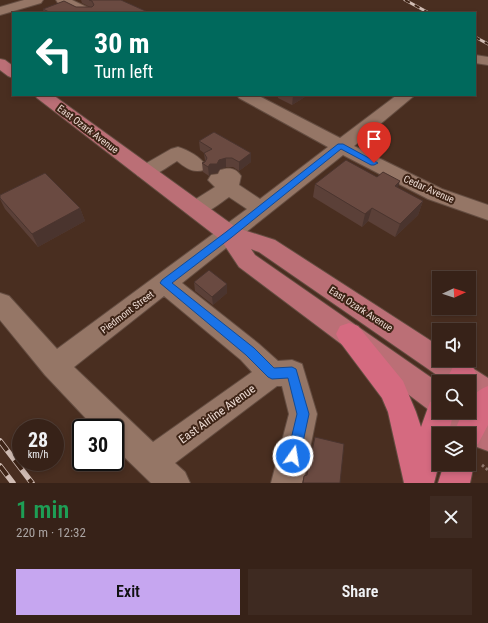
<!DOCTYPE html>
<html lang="en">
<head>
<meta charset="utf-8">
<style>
  body { margin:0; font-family:"Roboto Condensed",sans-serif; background:#3e2a21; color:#f1f3f6; height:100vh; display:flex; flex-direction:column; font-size:15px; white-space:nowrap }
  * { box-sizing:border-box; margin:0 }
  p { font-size:13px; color:#aaa4a2 }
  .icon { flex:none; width:22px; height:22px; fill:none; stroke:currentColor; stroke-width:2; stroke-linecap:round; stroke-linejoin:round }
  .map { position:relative; height:483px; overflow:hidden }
  .side { display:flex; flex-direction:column; background:#372218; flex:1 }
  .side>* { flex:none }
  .guide { position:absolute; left:12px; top:12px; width:464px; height:84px; border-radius:0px; box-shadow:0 2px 6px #0003,0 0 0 1px #513f37; background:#00695c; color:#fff; overflow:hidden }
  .needle { width:26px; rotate:87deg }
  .buttons { position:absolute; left:432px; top:271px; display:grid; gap:8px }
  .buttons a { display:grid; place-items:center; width:44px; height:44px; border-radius:0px; background:#372218; box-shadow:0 2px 6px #0003,0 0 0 1px #513f37; font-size:20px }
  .speed { position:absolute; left:12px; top:419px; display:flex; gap:8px; font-size:20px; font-weight:700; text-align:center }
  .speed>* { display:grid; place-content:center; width:52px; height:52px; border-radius:50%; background:#372218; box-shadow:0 2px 6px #0003,0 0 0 1px #513f37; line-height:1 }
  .speed small { font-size:10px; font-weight:400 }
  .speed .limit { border:2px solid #111; border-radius:6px; background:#fff; color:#111 }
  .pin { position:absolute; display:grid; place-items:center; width:34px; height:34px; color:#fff; margin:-41px -17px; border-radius:50% 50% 50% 0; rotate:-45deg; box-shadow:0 0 4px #0007 }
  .pin .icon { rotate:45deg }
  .me { position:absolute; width:44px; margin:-22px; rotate:13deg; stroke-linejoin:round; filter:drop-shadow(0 0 3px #0008) }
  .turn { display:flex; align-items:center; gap:14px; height:84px; padding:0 16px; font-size:18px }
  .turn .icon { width:52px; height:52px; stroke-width:2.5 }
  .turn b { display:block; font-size:28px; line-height:34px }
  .round { display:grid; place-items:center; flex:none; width:42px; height:42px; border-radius:0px; background:#3e2a21 }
  .headline { display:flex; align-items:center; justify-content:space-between; height:68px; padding:0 16px }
  h1 { font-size:24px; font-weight:600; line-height:30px; color:#1e9e55 }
  .cta { display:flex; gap:8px; margin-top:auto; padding:8px 16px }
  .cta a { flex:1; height:46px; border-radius:0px; background:#c6a6f0; color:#111; font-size:16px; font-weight:600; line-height:46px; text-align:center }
  .cta a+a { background:#3e2a21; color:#f1f3f6 }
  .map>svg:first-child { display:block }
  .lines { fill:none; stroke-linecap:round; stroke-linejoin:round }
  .minor-casing { stroke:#644d41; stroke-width:2 }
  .major-casing { stroke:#644d41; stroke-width:2 }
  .highway-casing { stroke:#644d41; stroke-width:2 }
  .path { stroke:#8b7368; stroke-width:3; stroke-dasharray:2.5 2.5; stroke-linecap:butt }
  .minor { fill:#957666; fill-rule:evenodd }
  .major { fill:#bb6f76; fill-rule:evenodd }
  .highway { fill:#d56a80; fill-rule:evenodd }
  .rail-far1-casing { stroke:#d1bdb4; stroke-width:3 }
  .rail-casing { stroke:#d1bdb4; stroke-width:5.5 }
  .rail-far1 { stroke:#3e2416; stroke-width:2; stroke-dasharray:5.5; stroke-linecap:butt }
  .rail { stroke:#3e2416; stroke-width:4; stroke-dasharray:12; stroke-linecap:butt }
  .wall { fill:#5b4038 }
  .shaded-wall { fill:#4a342e }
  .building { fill:#6a4a41; stroke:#4a342e }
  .route { fill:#1a73e8; stroke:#114b97 }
  .labels { text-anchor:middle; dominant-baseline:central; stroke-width:4; stroke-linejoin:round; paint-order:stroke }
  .street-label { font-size:10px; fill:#eedcd4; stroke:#3e2416 }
  .near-street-label { font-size:12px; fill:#eedcd4; stroke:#3e2416 }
</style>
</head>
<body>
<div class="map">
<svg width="488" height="483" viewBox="0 0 488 483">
  <rect width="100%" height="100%" fill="#492e20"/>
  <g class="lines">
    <defs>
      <path id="minor" d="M 24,0 L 43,0 L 41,3 L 0,15 L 0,7 Z
        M 56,0 L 72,0 L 93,10 L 94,13 L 78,13 L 58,3 Z
        M 475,55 L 488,57 L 488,65 L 475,63 Z
        M 237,95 L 257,95 L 340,138 L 397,95 L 415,95 L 354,146 L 442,189 L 488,205 L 488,220 L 428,199 L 343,155 L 182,283 L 259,344 L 278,361 L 292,360 L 302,364 L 317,414 L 303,483 L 271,483 L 289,414 L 282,386 L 277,386 L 175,463 L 185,472 L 190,483 L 151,483 L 115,448 L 115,428 L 95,428 L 45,375 L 0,320 L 0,293 L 9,296 L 57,349 L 247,209 L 229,197 C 217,205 203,219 188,214 L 185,209 L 188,204 L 215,187 L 208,180 L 211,175 L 218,174 L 220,170 C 229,167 236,168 241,176 L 239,185 L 260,199 L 328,147 L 239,98 ZM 164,296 L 241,360 L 252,372 L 153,442 L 74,367 Z
        M 178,147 C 188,150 201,157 206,166 L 204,170 C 192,173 186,168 177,161 C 165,168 152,180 138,176 L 135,172 L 138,168 L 171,149 Z"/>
      <path id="major" d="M 0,59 L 5,60 L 13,66 L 13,78 L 8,76 L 0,70 Z
        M 35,95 L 53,95 L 237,228 L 275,240 L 439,346 L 439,360 L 460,360 L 488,378 L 488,407 L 478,403 L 469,397 L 469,382 L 447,382 L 259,252 L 251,249 L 255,255 L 439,383 L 439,412 L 469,412 L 469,405 L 488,418 L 488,451 L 477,447 L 469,440 L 469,434 C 456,434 445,425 440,413 L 429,410 L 239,267 L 221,240 L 37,98 Z"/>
      <path id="highway" d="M 349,323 L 358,326 L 403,381 L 416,412 L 421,427 L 430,402 L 439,398 L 439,412 L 454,412 L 448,434 L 439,434 L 439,464 L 434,483 L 404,483 L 388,412 L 382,398 L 340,342 L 336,334 L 340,326 Z
        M 463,363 L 473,367 L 477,376 L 469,391 L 469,382 L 445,382 L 453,367 Z
        M 488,386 L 488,425 L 478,444 L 469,448 L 469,434 L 453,434 L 463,412 L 469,412 C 469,398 475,391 488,386 Z
        M 469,453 L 474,464 L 470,483 L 438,483 L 444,464 L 469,464 Z"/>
    </defs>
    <use href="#minor" class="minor-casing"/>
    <use href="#major" class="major-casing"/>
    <use href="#highway" class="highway-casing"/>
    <path class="path" d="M 482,465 L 488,470"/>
    <use href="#minor" class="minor"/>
    <use href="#major" class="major"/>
    <use href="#highway" class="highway"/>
    <defs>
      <path id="rail-far1" d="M 405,0 L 429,13
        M 475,37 L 488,44"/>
      <path id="rail" d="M 0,441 L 32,483
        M 0,466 L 13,483"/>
    </defs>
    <use href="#rail-far1" class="rail-far1-casing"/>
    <use href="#rail" class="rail-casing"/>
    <use href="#rail-far1" class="rail-far1"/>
    <use href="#rail" class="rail"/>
  </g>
  <path class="wall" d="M 81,0 L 121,0 L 150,13 L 44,13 L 43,9 L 76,7 L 90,7 L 82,3 Z
    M 278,95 L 308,95 L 292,105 L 278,98 Z
    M 199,141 L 251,153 L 251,162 L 239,171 L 233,167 L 226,167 L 220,169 L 217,173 L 211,174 L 209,176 L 203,172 L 202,163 L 205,161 L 204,153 L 200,150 Z
    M 377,177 L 398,188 L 423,201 L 418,215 L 395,237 L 368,221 L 362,227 L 313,197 L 315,184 Z
    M 0,195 L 80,208 L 85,221 L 38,247 L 5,209 L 0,199 Z
    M 194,282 L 227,293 L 213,305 L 195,291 Z
    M 315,437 L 340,483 L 302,483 L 304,476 L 306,475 L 312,447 Z"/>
  <path class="shaded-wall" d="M 295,95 L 308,95 L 292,105 L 293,96 Z
    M 251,153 L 251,162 L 239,171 L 239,162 Z
    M 226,158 L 226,167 L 220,169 L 217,173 L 211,174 L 209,176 L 208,167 L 210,164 L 219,160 Z
    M 400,181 L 396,194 L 395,186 Z
    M 423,201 L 418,215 L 395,237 L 400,224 Z
    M 80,208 L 85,221 L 38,247 L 32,234 Z
    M 372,208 L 368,221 L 362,227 L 365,214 Z
    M 227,284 L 227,293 L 213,305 L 212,297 Z"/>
  <path class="building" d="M 89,0 L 121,0 L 150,13 L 51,13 L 43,9 L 64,1 L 76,7 L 92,7 L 94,5 L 92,1 Z
    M 214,132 L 251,153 L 239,162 L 232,158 L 226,158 L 219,160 L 217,164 L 210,164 L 208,167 L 202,163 L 205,162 L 207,158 L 204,153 L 212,149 L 199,141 Z
    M 346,160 L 377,177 L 383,172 L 400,181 L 395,186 L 423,201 L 400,224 L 372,208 L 365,214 L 315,184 Z
    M 45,173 L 80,208 L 32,234 L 0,198 L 0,195 Z
    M 209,270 L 227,284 L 212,297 L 194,282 Z
    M 315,437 L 344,444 L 340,483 L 303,483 L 304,476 L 307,475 Z"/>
  <path class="route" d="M 338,144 L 343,144 L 378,163 L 374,165 L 371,165 L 341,149 L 232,237 L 172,283 L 254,348 L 274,368 L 292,367 L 296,369 L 309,414 L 300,456 L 298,460 L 293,462 L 289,460 L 287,456 L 297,414 L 288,378 L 272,379 L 268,377 L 246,355 L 160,283 L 162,280 L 226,232 Z"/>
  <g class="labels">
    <g class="street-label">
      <text transform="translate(88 129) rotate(37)">East Ozark Avenue</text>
      <text transform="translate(429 189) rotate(24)">Cedar Avenue</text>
      <text transform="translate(361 309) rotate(33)">East Ozark Avenue</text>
      <text transform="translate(127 312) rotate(-37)">Piedmont Street</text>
    </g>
    <g class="near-street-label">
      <text transform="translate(217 414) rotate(-36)">East Airline Avenue</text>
    </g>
  </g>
</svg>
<div class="buttons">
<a><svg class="needle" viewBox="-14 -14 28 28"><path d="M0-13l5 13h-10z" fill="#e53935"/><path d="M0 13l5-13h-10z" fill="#aaa4a2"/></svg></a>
<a><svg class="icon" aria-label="sound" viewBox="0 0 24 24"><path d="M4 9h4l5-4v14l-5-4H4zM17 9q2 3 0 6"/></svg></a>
<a><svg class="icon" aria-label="search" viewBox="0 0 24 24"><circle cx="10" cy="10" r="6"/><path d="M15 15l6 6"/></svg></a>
<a><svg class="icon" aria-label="layers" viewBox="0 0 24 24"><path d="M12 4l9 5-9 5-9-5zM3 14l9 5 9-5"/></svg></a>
</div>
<div class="speed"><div>28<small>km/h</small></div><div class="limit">30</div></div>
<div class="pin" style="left:374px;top:163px;background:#d93025"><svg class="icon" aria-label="arrive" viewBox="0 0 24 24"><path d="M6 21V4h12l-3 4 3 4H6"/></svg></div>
<svg class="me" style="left:293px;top:456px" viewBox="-20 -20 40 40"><circle r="17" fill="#1a73e8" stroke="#fff" stroke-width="3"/><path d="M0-11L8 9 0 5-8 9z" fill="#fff"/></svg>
<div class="guide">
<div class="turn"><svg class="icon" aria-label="left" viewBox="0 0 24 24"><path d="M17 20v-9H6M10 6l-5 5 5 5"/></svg><div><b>30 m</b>Turn left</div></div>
</div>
</div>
<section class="side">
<div class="headline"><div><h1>1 min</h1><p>220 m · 12:32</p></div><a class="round"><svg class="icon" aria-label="close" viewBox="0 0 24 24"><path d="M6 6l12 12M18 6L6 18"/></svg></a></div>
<div class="cta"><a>Exit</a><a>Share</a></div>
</section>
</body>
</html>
